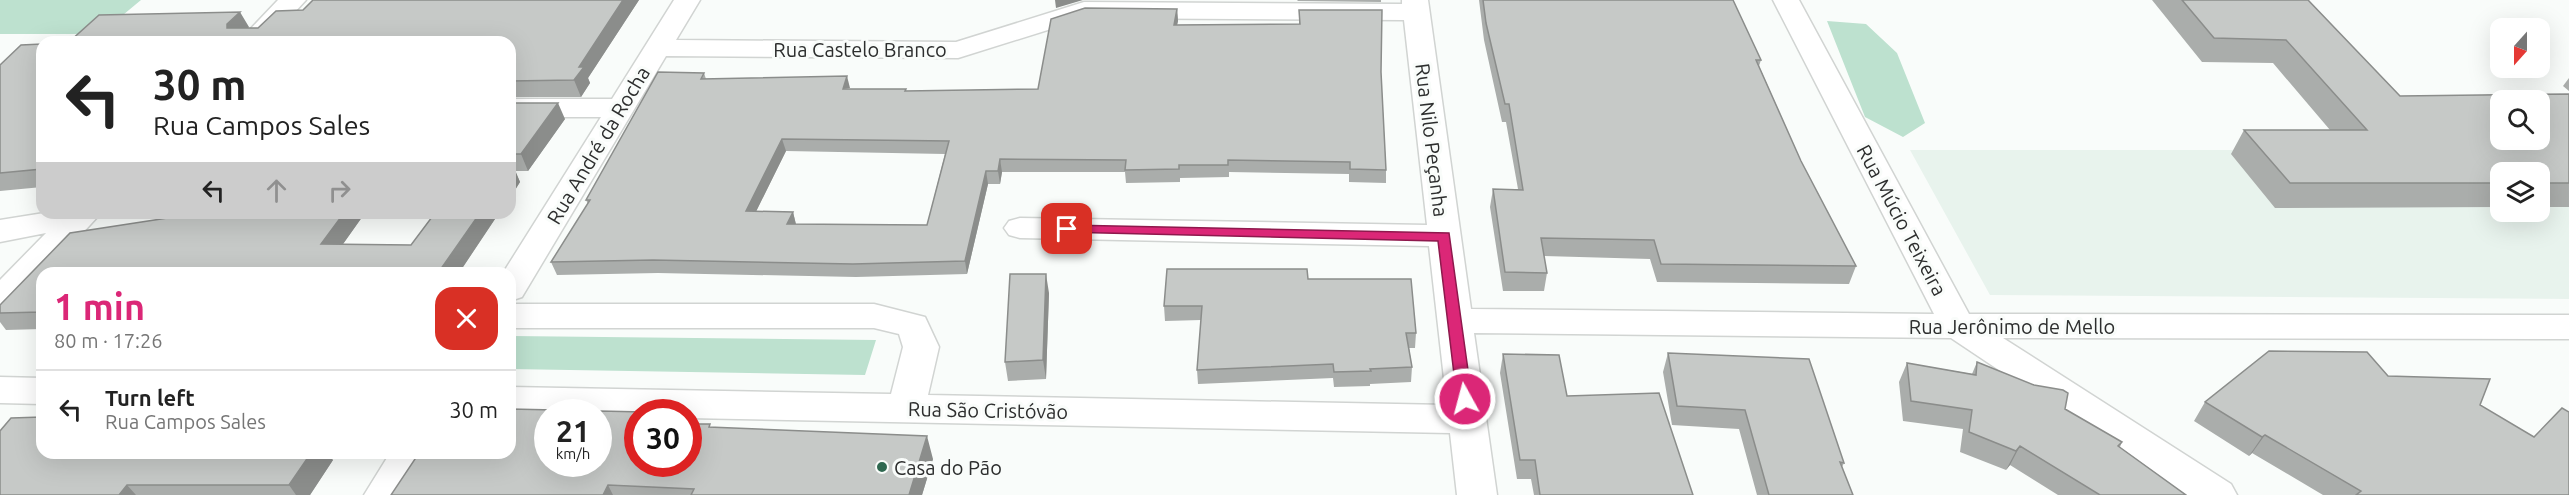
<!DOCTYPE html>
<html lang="en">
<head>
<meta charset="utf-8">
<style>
  body { margin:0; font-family:Ubuntu,sans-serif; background:#f6f6f6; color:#222; height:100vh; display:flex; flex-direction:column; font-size:22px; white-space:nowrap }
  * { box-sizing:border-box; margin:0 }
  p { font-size:20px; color:#767676 }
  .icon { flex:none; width:33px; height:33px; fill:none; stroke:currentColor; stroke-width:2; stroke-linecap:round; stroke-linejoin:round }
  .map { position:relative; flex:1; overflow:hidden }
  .panel { position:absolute; left:36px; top:267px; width:480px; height:192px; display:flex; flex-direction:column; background:#fff; border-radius:18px; box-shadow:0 6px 24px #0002 }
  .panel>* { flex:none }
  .hud { position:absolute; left:36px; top:36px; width:480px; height:183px; border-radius:18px; box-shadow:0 6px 24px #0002; background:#fff; color:#222; overflow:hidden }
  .needle { width:39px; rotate:201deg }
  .tools { position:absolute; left:2490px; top:18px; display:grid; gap:12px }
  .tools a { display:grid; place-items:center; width:60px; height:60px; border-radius:12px; background:#fff; box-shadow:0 6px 24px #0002; font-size:30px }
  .speed { position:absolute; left:534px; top:399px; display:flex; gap:12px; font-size:30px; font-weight:700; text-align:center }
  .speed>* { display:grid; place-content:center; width:78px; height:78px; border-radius:50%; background:#fff; box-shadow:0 6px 24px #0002; line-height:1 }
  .speed small { font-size:15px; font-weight:400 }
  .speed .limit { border:9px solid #d22; background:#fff; color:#111 }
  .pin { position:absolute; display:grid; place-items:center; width:51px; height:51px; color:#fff; margin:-26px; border-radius:12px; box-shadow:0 3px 9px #0006 }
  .me { position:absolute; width:66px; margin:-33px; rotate:353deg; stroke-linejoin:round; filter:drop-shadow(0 0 4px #0008) }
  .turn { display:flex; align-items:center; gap:21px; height:126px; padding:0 18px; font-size:27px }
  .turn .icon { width:78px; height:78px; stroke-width:2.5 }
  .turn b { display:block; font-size:42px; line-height:51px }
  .lanes { display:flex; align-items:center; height:57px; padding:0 18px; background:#0003; justify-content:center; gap:30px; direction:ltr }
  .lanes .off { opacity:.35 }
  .round { display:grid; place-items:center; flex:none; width:63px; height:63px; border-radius:18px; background:#f6f6f6 }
  .overview { display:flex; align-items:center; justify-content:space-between; height:102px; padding:0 18px }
  h1 { font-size:36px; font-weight:700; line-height:45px; color:#db2777 }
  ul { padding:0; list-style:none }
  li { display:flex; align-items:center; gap:18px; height:78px; padding:0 18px; border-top:2px solid #e0e0e0 }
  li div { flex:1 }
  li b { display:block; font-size:22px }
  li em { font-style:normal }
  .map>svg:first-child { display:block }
  .built { fill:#e8f3ed; fill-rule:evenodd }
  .green { fill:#bde1cf }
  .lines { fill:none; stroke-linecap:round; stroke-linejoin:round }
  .minor-casing { stroke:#d1d4d2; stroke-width:3 }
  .minor { fill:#fff; fill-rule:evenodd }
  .wall { fill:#aaadab; fill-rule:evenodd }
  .shaded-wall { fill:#8b8d8b }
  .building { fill:#c6c9c7; stroke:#8b8d8b; stroke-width:1.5; fill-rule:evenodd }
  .route { fill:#db2777; stroke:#8e194d; stroke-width:1.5 }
  .poi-dot { fill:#2f6850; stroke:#f9fcfa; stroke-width:2 }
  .labels { text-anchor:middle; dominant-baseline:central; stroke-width:6; stroke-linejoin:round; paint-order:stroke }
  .street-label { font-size:20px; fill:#2d2e2e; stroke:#f9fcfa }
  .poi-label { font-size:20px; fill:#2d2e2e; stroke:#f9fcfa; text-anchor:start }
</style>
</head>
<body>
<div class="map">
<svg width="2569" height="495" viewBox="0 0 2569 495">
  <rect width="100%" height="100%" fill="#f9fcfa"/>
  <path class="built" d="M 1910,150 L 2569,150 L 2569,299 L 1990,295 ZM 2500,172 L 2540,172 L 2540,212 L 2500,212 Z"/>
  <path class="green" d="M 0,0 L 141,0 L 100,34 L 0,34 Z
    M 1827,21 L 1866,24 L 1897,53 L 1925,123 L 1903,137 L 1865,117 Z
    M 512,336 L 876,340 L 865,375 L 510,369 L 510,340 Z"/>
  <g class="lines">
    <defs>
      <path id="minor" d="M 278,0 L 306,0 L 267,42 L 238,42 Z
        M 674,0 L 700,0 L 676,40 L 956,42 L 1084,2 L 1402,4 L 1402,0 L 1428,0 L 1471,309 L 1934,314 L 1773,0 L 1799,0 L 1969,314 L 2569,315 L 2569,339 L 2003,338 L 2231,484 L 2237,495 L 2186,495 L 1951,338 L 1474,333 L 1497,495 L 1457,495 L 1450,433 L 688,418 L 688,412 L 638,412 L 638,417 L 598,416 L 598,412 L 510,415 L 510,387 L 891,394 L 903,347 L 899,334 L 874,328 L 510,328 L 510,304 L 874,304 L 925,317 L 939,347 L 928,395 L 1447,405 L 1429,246 L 1020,238 L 1009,235 L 1004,228 L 1009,221 L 1020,218 L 1427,225 L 1404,20 L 1086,18 L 958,58 L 666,56 L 522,297 L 510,301 L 510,273 L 503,273 L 601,117 L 510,117 L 510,99 L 612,99 Z
        M 44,213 L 101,213 L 46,273 L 42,273 L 42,277 L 12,308 L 0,312 L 0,280 L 46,233 L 0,242 L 0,220 Z
        M 0,377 L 42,378 L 42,404 L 0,403 Z
        M 390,453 L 429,453 L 405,495 L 364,495 Z"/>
    </defs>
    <use href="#minor" class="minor-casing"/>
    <use href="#minor" class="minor"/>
  </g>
  <path class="wall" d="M 313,0 L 639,0 L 588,78 L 590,83 L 581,97 L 510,97 L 510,42 L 69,42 L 249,27 L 248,28 L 258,28 L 303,10 Z
    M 1297,0 L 1381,0 L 1381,2 L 1298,1 Z
    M 1479,0 L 1733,0 L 1761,60 L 1759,66 L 1801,161 L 1856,266 L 1849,284 L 1657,282 L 1650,259 L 1544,256 L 1547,273 L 1544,291 L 1503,291 L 1490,207 L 1493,189 L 1518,189 L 1506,122 L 1502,122 L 1484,40 Z
    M 2152,0 L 2308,0 L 2400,96 L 2569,94 L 2569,207 L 2540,207 L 2540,172 L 2500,172 L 2500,207 L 2275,208 L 2231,154 L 2244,130 L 2330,130 L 2273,63 L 2202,62 Z
    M 1177,9 L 1178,21 L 1177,25 L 1299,24 L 1299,10 L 1381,72 L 1386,170 L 1386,183 L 1349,182 L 1349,174 L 1229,172 L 1229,177 L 1180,178 L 1180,182 L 1126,183 L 1125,172 L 1002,172 L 1000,184 L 988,184 L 967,274 L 856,277 L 658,273 L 557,275 L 551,262 L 588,204 L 586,200 L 704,73 L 706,79 L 850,89 L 906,89 L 906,91 L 1038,89 ZM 786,151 L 945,154 L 927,225 L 796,224 L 793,212 L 756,211 Z
    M 42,44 L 42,187 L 0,191 L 0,65 Z
    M 2569,78 L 2569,91 L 2563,86 Z
    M 510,103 L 565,119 L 528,171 L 515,171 L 520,182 L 510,198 Z
    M 200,213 L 365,213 L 343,244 L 411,245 L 435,213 L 499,213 L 459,273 L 42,273 L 42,329 L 6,330 L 0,322 L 0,305 L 70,233 Z
    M 1308,279 L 1416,333 L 1415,348 L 1409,348 L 1412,367 L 1411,382 L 1370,384 L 1370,386 L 1334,387 L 1333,378 L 1198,384 L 1197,370 L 1201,320 L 1165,321 L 1164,306 Z
    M 1049,293 L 1046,379 L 1008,381 L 1005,362 Z
    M 1668,353 L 1844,463 L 1842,467 L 1853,495 L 1757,495 L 1739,429 L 1672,425 L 1663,372 Z
    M 1503,354 L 1567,396 L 1693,495 L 1534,495 L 1531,479 L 1517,479 L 1500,373 Z
    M 1977,362 L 2065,409 L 2122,442 L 2120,447 L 2186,495 L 2058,495 L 2010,465 L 2006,470 L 1960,452 L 1963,429 L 1903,421 L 1899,382 L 1907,363 L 1972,374 Z
    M 2388,376 L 2480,405 L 2569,495 L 2323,495 L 2252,453 L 2249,456 L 2194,421 L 2205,402 Z
    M 711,427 L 933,459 L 922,495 L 391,495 L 638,464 Z
    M 42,453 L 333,460 L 310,495 L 0,495 Z"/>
  <path class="shaded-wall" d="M 623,0 L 639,0 L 588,78 L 590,83 L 581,97 L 574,80 L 579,67 Z
    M 1055,0 L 1083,0 L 1056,8 Z
    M 1177,9 L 1178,21 L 1174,37 L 1174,25 Z
    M 240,12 L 249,27 L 236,40 L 227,28 L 227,24 Z
    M 847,76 L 850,88 L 843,89 Z
    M 558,103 L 565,119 L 528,171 L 521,154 Z
    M 782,139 L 786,151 L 750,224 L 746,211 Z
    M 1000,159 L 1002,172 L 1000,184 L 998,171 Z
    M 513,165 L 520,182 L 510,198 L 510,170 Z
    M 986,171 L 988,184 L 967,274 L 965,261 Z
    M 793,212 L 796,225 L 787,224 Z
    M 344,213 L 365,213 L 331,261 L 321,244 Z
    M 480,213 L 499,213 L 459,273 L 438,273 Z
    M 1046,274 L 1049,293 L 1046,379 L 1043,360 Z
    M 2265,435 L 2252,453 L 2249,456 L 2262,437 Z
    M 927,436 L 933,459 L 922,495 L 909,495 Z
    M 2020,446 L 2010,465 L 2006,470 L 2016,451 Z
    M 311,453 L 328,453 L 333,460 L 310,495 L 296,495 L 289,485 Z
    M 127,485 L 136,495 L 119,495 Z
    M 608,485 L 613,495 L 603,495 Z"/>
  <path class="building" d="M 313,0 L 623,0 L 579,67 L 584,67 L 574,80 L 510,81 L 510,42 L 69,42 L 99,15 L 240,12 L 227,24 L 227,28 L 258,28 L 276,11 L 303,10 Z
    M 1483,0 L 1733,0 L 1761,60 L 1756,60 L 1801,161 L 1856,266 L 1661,264 L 1654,240 L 1541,238 L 1547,273 L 1505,272 L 1493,189 L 1523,190 L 1509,104 L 1505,104 L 1486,23 Z
    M 2182,0 L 2308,0 L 2400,96 L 2569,94 L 2569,183 L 2540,183 L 2540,172 L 2500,172 L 2500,183 L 2290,183 L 2244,130 L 2367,130 L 2286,40 L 2214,38 ZM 2500,100 L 2540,100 L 2540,140 L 2500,140 Z
    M 1085,8 L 1177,9 L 1174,25 L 1300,24 L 1299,10 L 1382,10 L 1381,72 L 1386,170 L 1350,169 L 1350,162 L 1228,160 L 1228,165 L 1179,165 L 1179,169 L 1125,170 L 1126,160 L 1000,159 L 998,171 L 986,171 L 965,261 L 853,264 L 653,260 L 551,262 L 590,200 L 586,200 L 658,72 L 704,73 L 701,79 L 847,76 L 843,89 L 906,89 L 905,91 L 1038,89 L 1051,19 ZM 782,139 L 949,141 L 927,225 L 787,224 L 793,212 L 746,211 Z
    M 42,44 L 42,169 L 0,173 L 0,65 L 21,45 Z
    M 510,103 L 558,103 L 521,154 L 510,154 Z
    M 200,213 L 344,213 L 321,244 L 411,245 L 435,213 L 480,213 L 438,273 L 42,273 L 42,312 L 0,313 L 0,305 L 70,233 Z
    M 1167,269 L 1307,269 L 1308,279 L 1411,279 L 1416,333 L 1406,333 L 1412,367 L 1370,369 L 1371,371 L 1334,372 L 1333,364 L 1197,370 L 1202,306 L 1164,306 Z
    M 1010,274 L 1046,274 L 1043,360 L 1005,362 Z
    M 2269,351 L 2367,352 L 2388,376 L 2490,379 L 2480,405 L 2534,437 L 2562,408 L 2569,412 L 2569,495 L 2356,495 L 2361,491 L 2265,435 L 2262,437 L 2205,402 Z
    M 1668,353 L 1809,359 L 1844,463 L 1840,462 L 1853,495 L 1769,495 L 1745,410 L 1677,406 Z
    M 1503,354 L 1559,355 L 1567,396 L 1659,393 L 1693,495 L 1540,495 L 1535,460 L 1520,460 Z
    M 1977,362 L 2034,385 L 2063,390 L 2068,393 L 2065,409 L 2122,442 L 2118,446 L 2186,495 L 2100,495 L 2020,446 L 2016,451 L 1969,432 L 1972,410 L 1911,401 L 1907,363 L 1976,375 Z
    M 510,409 L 644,412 L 638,412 L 638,464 L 688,464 L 688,424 L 710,424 L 709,427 L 927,436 L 909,495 L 691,495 L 694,489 L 608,485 L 603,495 L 391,495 L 419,453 L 510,453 ZM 548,412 L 598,412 L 598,464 L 548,464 Z
    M 42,417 L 42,453 L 311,453 L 289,485 L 127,485 L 119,495 L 0,495 L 0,431 L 11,418 Z"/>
  <path class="route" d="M 1067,225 L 1449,233 L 1472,399 L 1470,403 L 1459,403 L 1457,399 L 1438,241 L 1062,232 L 1061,229 L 1062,226 Z"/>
  <circle class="poi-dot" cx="882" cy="467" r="6"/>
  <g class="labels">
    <g class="street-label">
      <text x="860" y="49">Rua Castelo Branco</text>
      <text transform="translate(1432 140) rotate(83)">Rua Nilo Peçanha</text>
      <text transform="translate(598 145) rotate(-59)">Rua André da Rocha</text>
      <text transform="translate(1902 220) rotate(62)">Rua Múcio Teixeira</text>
      <text x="2012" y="326">Rua Jerônimo de Mello</text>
      <text transform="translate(988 410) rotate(1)">Rua São Cristóvão</text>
    </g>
    <g class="poi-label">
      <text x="894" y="467">Casa do Pão</text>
    </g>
  </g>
</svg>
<div class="tools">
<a><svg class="needle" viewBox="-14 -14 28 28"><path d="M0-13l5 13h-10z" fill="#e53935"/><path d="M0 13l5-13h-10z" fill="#767676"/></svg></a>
<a><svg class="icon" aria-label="search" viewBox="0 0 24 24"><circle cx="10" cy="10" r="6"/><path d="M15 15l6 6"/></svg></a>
<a><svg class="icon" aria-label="layers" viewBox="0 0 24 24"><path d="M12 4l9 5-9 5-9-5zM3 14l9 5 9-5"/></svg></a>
</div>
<div class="speed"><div>21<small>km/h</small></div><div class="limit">30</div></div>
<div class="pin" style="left:1067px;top:229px;background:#d93025"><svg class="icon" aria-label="arrive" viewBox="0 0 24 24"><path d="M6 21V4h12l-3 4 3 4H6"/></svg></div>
<svg class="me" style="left:1465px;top:399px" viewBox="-20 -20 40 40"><circle r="17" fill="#db2777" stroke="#fff" stroke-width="3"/><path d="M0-11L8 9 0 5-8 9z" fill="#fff"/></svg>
<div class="hud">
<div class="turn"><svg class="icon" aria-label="left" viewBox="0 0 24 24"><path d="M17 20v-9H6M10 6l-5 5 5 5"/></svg><div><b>30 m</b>Rua Campos Sales</div></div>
<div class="lanes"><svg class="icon" aria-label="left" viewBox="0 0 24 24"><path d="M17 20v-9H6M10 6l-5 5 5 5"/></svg><svg class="icon off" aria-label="ahead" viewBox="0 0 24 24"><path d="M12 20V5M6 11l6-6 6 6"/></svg><svg class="icon off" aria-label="right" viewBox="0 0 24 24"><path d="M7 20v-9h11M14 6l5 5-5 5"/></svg></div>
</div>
<section class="panel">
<div class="overview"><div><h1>1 min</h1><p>80 m · 17:26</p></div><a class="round" style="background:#d93025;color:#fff"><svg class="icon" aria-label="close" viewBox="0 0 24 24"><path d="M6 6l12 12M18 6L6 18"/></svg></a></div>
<ul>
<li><svg class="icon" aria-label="left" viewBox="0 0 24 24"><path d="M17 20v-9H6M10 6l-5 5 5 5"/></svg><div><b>Turn left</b><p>Rua Campos Sales</p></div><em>30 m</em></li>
</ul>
</section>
</div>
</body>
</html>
